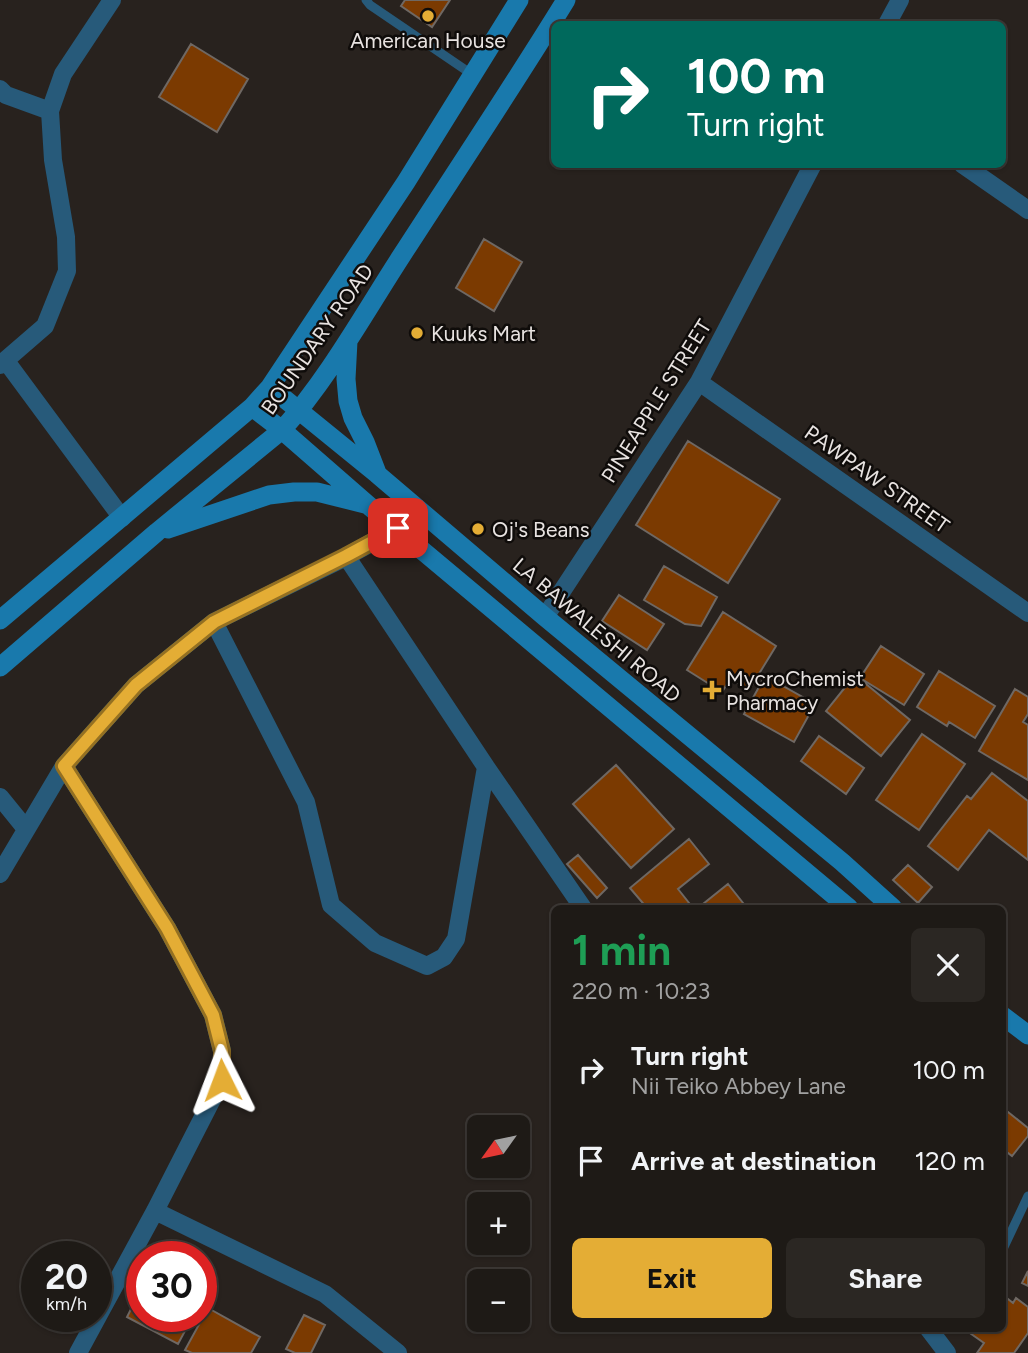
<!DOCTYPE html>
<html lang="en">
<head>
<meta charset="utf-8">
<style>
  body { margin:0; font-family:Figtree,sans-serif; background:#2b2723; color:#f1f3f6; height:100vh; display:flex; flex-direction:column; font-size:26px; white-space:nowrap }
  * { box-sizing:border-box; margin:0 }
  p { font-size:23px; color:#a1a1a1 }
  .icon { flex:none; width:38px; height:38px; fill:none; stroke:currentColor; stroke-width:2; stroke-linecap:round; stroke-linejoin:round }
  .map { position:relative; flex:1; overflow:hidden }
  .side { position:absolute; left:551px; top:905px; width:455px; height:427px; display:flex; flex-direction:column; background:#1e1a16; border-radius:10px; box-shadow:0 2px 5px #0004,0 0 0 2px #3c3835 }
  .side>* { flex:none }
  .top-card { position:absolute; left:551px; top:21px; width:455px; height:147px; border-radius:10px; box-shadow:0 2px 5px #0004,0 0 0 2px #3c3835; background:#00695c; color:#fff; overflow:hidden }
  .needle { width:46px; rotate:237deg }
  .controls { position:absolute; left:467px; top:1115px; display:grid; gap:14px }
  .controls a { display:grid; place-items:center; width:63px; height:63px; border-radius:10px; background:#1e1a16; box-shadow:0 2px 5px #0004,0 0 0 2px #3c3835; font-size:35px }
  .speed { position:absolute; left:21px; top:1241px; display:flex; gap:14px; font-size:35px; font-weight:700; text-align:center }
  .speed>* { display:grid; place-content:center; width:91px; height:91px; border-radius:50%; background:#1e1a16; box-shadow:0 2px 5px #0004,0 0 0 2px #3c3835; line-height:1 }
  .speed small { font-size:18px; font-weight:400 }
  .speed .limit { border:10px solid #d22; background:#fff; color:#111 }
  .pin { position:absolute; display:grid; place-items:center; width:60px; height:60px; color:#fff; margin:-30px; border-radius:14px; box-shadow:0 4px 10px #0006 }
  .me { position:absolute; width:77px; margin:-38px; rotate:357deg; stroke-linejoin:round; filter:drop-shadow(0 0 5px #0008) }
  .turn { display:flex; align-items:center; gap:24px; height:147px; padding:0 21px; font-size:32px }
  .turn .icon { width:91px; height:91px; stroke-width:2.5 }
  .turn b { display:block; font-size:49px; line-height:60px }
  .round { display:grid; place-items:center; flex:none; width:74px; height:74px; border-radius:10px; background:#2b2723 }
  .head { display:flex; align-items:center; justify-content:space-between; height:119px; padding:0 21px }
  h1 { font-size:42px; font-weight:700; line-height:52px; color:#1e9e55 }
  .cta { display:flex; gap:14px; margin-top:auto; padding:14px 21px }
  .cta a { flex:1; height:80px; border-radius:10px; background:#e4ad35; color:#111; font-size:28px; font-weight:700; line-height:80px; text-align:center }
  .cta a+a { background:#2b2723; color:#f1f3f6 }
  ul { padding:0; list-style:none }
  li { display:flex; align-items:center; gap:21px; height:91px; padding:0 21px }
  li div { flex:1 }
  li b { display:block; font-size:26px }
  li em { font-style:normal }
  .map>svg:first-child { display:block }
  .building { fill:#7b3a01; stroke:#6f6863; stroke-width:2 }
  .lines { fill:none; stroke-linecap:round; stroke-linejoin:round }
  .service { stroke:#275a7a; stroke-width:9 }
  .minor { stroke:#275a7a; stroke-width:18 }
  .secondary { stroke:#1979ac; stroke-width:19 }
  .route-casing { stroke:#947022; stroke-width:18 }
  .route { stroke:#e4ad35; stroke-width:12 }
  .poi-dot { fill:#e4ad35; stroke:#0f0c0a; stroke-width:2.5 }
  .labels { text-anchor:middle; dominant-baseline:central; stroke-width:5; stroke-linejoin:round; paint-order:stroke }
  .poi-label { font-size:21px; fill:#e8e3e1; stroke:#0f0c0a; text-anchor:start }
  .street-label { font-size:21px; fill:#e8e3e1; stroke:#0f0c0a }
</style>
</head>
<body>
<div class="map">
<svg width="1028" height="1353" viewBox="0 0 1028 1353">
  <rect width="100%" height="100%" fill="#28221e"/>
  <path class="building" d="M 405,0 L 450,0 L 432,27 L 401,6 Z
    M 191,44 L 248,79 L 217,132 L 159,97 Z
    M 484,239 L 522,262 L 494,311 L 456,288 Z
    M 688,441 L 780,499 L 728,583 L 636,525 Z
    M 664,566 L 717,597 L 701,626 L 685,624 L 644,600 Z
    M 619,595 L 664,624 L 647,650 L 602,621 Z
    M 723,612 L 776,646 L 749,690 L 731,678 L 722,692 L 687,670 Z
    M 881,646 L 924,674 L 904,705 L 860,678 Z
    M 939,671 L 995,706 L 975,738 L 949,722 L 947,726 L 917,707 Z
    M 855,675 L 910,720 L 881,756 L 826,711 Z
    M 765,676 L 815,704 L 794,742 L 744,714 Z
    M 1015,689 L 1028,697 L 1028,714 L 1023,722 L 1028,725 L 1028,780 L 979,751 Z
    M 922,734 L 965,764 L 919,830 L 876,800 Z
    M 819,736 L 864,768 L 846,794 L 801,761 Z
    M 616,765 L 674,829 L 631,868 L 573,804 Z
    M 992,773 L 1028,801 L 1028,860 L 989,830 L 958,870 L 928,846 L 967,796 L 971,799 Z
    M 689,839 L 709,864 L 678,889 L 693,908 L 647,908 L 630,888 Z
    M 578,855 L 607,888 L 597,898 L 567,864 Z
    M 908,865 L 932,887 L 918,903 L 893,880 Z
    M 728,884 L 747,908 L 698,908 Z
    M 1003,1108 L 1028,1128 L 1028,1136 L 1012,1156 L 1003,1149 Z
    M 1028,1271 L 1028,1286 L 1022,1283 Z
    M 142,1287 L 142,1316 L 193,1316 L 178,1344 L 127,1317 Z
    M 1003,1295 L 1013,1303 L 1016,1298 L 1028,1307 L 1028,1333 L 1014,1353 L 977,1353 L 984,1343 L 967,1331 L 969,1328 L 1003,1328 Z
    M 208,1308 L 260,1337 L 251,1353 L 192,1353 L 185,1350 Z
    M 304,1315 L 325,1325 L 311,1353 L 295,1353 L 286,1349 Z"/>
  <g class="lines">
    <path class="service" d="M 366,0 L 370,5 L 473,75
      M 1003,1249 L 1028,1196"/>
    <path class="minor" d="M 887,24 L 900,0
      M 0,89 L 6,95 L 50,111
      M 962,164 L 1028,210
      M 6,361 L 122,518
      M 0,365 L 45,326 L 67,271 L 66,237 L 53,160 L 50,111 L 63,74 L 112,0
      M 699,382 L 1028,613
      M 545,617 L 699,382 L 813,164
      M 214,622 L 306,802 L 331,905 L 375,943 L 427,966 L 444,957 L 456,939 L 486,767 L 346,556
      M 64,766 L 167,928 L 213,1015 L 222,1051 L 222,1080 L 155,1211 L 78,1353
      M 486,767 L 583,908
      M 0,797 L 26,829
      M 0,874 L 64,766 L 136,685 L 214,622 L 340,560 L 398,528
      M 155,1211 L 325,1294 L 398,1353
      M 928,1328 L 947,1353"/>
    <path class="secondary" d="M 348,341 L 346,379 L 348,401 L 353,418 L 365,442 L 377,473
      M 270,387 L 377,474 L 545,617 L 842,862 L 893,908
      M 252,407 L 282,430 L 368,505 L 849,908
      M 168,529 L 269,495 L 294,492 L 317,492 L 365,504
      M 0,620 L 252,407 L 270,387 L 406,182 L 519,0
      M 0,667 L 157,532 L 282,430 C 328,379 365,312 402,255 C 457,170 513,86 566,0
      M 1003,1016 L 1028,1035"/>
  </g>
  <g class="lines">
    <defs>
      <path id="route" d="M 222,1080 L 222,1051 L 213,1015 L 167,928 L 64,766 L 136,685 L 214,622 L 346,556 L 398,528"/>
    </defs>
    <use href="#route" class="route-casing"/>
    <use href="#route" class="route"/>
  </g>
  <g class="poi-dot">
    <circle cx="428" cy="16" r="7"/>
    <circle cx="417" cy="333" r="7"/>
    <circle cx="478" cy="529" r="7"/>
    <path d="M708.5 679.5h7v7h7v7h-7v7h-7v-7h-7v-7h7z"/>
  </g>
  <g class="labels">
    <g class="poi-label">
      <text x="428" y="40" text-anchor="middle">American House</text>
      <text x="431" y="333">Kuuks Mart</text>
      <text x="492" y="529">Oj's Beans</text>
      <text x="726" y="678">MycroChemist<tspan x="726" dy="24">Pharmacy</tspan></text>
    </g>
    <g class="street-label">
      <text transform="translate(317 339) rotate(-55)">BOUNDARY ROAD</text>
      <text transform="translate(656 401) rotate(-58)">PINEAPPLE STREET</text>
      <text transform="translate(877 479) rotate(35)">PAWPAW STREET</text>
      <text transform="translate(597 630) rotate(40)">LA BAWALESHI ROAD</text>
    </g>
  </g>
</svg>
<div class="controls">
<a><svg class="needle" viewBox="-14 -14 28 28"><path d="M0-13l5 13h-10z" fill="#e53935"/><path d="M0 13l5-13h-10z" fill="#a1a1a1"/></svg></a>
<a>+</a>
<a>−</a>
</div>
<div class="speed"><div>20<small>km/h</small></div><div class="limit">30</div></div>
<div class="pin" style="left:398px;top:528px;background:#d93025"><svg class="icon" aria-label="arrive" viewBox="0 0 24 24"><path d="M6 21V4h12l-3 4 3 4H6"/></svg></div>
<svg class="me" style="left:222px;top:1080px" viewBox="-20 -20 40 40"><path d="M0-17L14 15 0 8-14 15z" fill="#e4ad35" stroke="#fff" stroke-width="4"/></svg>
<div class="top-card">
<div class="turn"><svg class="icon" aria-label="right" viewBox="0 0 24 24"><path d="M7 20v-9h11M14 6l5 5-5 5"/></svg><div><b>100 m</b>Turn right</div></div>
</div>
<section class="side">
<div class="head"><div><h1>1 min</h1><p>220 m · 10:23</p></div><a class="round"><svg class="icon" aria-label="close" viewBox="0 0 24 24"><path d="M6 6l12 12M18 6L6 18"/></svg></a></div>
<ul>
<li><svg class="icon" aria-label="right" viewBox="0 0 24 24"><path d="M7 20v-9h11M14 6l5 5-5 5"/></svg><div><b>Turn right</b><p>Nii Teiko Abbey Lane</p></div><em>100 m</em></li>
<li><svg class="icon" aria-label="arrive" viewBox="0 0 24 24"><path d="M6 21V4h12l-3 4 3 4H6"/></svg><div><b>Arrive at destination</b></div><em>120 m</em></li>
</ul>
<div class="cta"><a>Exit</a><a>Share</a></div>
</section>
</div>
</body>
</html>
